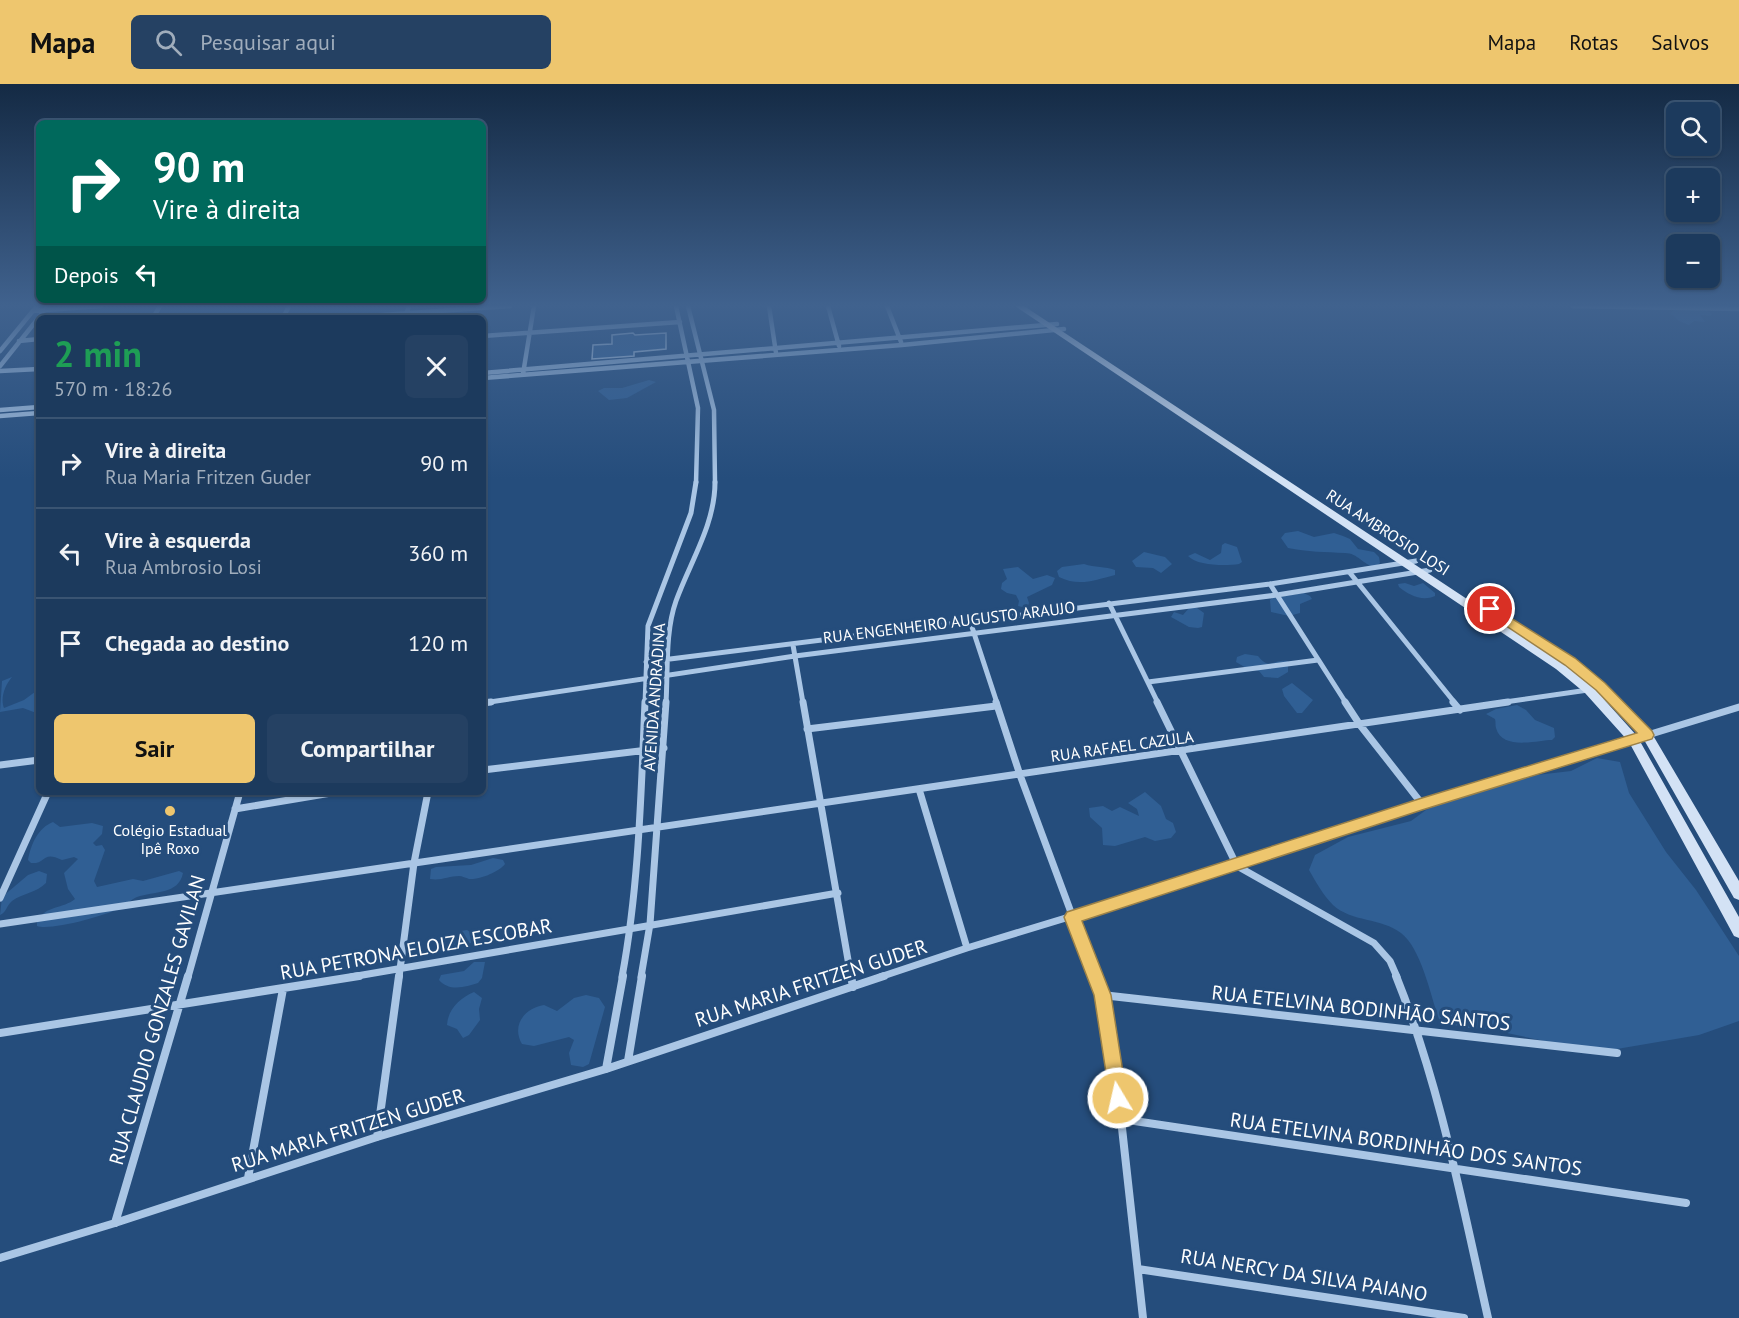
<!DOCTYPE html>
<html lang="pt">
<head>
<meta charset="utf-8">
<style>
  body { margin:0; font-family:"PT Sans",sans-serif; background:#254163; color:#f1f3f6; height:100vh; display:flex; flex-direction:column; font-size:22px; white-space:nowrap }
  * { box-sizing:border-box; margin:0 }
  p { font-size:20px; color:#a0adbc }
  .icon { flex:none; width:33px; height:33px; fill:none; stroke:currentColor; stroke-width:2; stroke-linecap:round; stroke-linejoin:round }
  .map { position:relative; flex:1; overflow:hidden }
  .drawer { position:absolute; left:36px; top:231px; width:450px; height:480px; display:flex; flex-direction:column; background:#1c3a5d; border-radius:9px; box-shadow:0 2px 4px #0004,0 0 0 2px #3a5472 }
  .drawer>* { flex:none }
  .hud { position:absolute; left:36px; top:36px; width:450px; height:183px; border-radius:9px; box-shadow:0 2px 4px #0004,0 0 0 2px #3a5472; background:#00695c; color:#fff; overflow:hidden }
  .fabs { position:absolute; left:1666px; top:18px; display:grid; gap:12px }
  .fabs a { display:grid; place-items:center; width:54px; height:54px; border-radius:9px; background:#1c3a5d; box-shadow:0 2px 4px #0004,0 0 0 2px #3a5472; font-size:30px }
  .pin { position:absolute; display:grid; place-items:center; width:51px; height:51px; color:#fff; margin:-26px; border:3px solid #fff; border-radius:50%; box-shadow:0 2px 6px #0007 }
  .me { position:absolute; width:66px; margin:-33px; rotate:351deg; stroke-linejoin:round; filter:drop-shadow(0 0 4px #0008) }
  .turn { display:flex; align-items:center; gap:21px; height:126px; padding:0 18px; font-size:27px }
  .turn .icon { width:78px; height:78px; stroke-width:2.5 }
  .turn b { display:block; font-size:42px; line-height:51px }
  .then { display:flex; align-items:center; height:57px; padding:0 18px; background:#0003; gap:12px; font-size:22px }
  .round { display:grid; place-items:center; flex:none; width:63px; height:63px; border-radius:9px; background:#254163 }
  .headline { display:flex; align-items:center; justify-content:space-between; height:102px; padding:0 18px }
  h1 { font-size:36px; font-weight:800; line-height:45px; color:#1e9e55 }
  .button { display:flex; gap:12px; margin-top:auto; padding:12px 18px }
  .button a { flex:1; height:69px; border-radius:9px; background:#eec66e; color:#111; font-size:24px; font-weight:800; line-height:69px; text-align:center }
  .button a+a { background:#254163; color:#f1f3f6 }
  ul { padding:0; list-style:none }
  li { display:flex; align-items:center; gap:18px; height:90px; padding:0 18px; border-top:2px solid #3a5472 }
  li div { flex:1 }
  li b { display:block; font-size:22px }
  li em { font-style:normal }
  header { display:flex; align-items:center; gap:36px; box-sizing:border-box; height:84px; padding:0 30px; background:#eec66e; color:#111 }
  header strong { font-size:28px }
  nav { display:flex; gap:33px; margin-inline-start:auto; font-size:21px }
  .search { width:420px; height:54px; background:#254163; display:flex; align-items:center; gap:15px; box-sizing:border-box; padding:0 21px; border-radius:9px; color:#a0adbc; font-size:22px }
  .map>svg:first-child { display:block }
  .green { fill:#305f94 }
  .building { fill:#356499; stroke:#ccdff4; stroke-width:1.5 }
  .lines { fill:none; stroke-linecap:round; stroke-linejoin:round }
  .street-far3 { stroke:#aac6e5; stroke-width:4.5 }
  .street-far2 { stroke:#aac6e5; stroke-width:5 }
  .street-far1 { stroke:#aac6e5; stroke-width:7 }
  .street { stroke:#aac6e5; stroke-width:8 }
  .secondary { fill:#d3e2f5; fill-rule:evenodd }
  .route { fill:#eec66e; stroke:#9b8148; stroke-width:1.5 }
  .poi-dot { fill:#eec66e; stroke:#254d7c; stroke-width:2 }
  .labels { text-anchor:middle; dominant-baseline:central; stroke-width:6; stroke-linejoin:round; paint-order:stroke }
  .street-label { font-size:16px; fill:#fff; stroke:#254d7c }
  .poi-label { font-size:16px; fill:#fff; stroke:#254d7c }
  .near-street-label { font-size:20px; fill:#fff; stroke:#254d7c }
</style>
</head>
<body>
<header>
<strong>Mapa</strong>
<div class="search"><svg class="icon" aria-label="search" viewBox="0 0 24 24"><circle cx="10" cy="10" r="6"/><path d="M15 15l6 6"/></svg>Pesquisar aqui</div>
<nav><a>Mapa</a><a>Rotas</a><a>Salvos</a></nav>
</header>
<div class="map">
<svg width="1739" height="1234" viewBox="0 0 1739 1234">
  <rect width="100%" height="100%" fill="#254d7c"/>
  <path class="green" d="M 1677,225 L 1701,225 L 1712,229 L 1711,232 L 1700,231 L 1705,238 L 1694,237 L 1689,241 L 1679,237 L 1670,229 Z
    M 649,296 L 656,298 L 627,314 L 609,316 L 598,307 L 604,304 L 622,304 Z
    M 1298,447 L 1314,453 L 1334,449 L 1343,452 L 1350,455 L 1358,465 L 1374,468 L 1379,473 L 1380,479 L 1375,483 C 1363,481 1358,469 1345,469 C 1326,468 1307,468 1288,464 L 1281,454 L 1285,449 Z
    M 1225,459 L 1237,463 L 1242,478 L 1239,480 C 1226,482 1197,482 1188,472 L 1195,469 L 1210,476 L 1221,469 L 1222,461 Z
    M 1144,468 L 1165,473 L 1172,480 L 1161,489 L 1153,484 L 1136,483 L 1132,477 Z
    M 1084,480 C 1095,484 1105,482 1115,486 L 1115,491 C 1095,496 1079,503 1059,493 L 1057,487 L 1062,483 Z
    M 1018,483 L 1033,495 L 1047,491 L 1055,494 L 1052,501 L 1027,513 L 1029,519 L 1027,524 L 1018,522 L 1019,517 L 1016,511 L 1007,509 L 1001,505 L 1002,499 L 1007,495 L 1003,485 Z
    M 1405,499 L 1414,502 L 1423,499 L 1435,509 L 1435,512 C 1422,518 1409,511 1399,503 L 1398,500 Z
    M 1304,509 L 1310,512 L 1312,515 L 1300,520 L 1300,529 L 1289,532 L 1271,528 L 1270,516 L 1272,514 Z
    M 1189,524 L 1197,524 L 1204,529 L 1202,543 L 1198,544 L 1189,543 L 1171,533 L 1174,528 L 1183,531 Z
    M 1245,570 L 1258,572 C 1270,587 1272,575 1288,577 L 1288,588 L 1278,594 L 1264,593 L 1259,587 L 1248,585 L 1236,578 L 1237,573 Z
    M 12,593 C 5,601 0,614 4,624 L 24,616 L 39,605 L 39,630 L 23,624 L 0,628 L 2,597 Z
    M 1292,599 L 1313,616 L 1302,629 L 1297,629 L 1284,612 L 1282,605 Z
    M 1517,621 L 1526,626 L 1535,636 L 1554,644 L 1555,653 L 1552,656 C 1538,656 1502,667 1496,644 C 1495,641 1496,638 1495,635 L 1486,630 L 1496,625 Z
    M 1597,674 L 1620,678 L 1629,709 L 1666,768 L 1696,806 L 1739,872 L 1739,937 L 1699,951 L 1611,966 L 1568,962 L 1488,945 L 1468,944 L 1440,938 C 1431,914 1422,865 1401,849 C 1382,834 1351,838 1333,821 C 1323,811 1316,798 1309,786 L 1315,771 L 1348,753 L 1411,737 L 1426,726 L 1475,705 L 1510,694 L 1571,687 Z
    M 1145,708 L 1161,722 L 1166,735 L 1173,739 L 1176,748 L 1171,754 L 1155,757 L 1145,753 L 1115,762 L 1103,761 L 1102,744 L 1090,733 L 1089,724 L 1103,722 L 1112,727 L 1120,723 L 1139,732 L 1137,725 L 1128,719 Z
    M 53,738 L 60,743 L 92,739 L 103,742 L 102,750 L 93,759 L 96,762 L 102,761 L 105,766 L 94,797 L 97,803 L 133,795 L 143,797 L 179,787 L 183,789 C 179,811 153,807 137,813 C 130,816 125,822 118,825 C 104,832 50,847 37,842 L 37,837 C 46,821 63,825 75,815 L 68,805 L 64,789 L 78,775 L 74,773 L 62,776 C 42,766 47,780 31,779 L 28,776 C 31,760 38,744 53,738 Z
    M 493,774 L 503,776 L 505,780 C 499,788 479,796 469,795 C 466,794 462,792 459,792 C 449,792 441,797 430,795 L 431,785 L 436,783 L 471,781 Z
    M 39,787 L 47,790 L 46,799 C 36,809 23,809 12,817 C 6,822 7,828 0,831 L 2,813 L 28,791 Z
    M 467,846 L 479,854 L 464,863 L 452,865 L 449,861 L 461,847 Z
    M 474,878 L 485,878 L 482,894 L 478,899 C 466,903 449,908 439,896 L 441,891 L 464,887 Z
    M 474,908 L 482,914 L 479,925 L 480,936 L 469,951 L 463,954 L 457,945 L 447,941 C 448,925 460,914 474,908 Z
    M 586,911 L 599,914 L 605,923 L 589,980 L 583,983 L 571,981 L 569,969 L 574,956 L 569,953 L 534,962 L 522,960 C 511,941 525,924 544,921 L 557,927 L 574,914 Z"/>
  <path class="building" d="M 633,249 L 635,251 L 666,249 L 666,265 L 634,268 L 634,272 L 592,275 L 593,261 L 612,260 L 612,251 Z"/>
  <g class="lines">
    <path class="street-far3" d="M 676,222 L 698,324 L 696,399
      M 688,222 L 714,326 L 715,399
      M 769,222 L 776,269
      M 828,222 L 839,262
      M 887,222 L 901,258
      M 1573,222 L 1739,225
      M 33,227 L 101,222
      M 153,234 L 160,222
      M 283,234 L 289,222
      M 340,234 L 510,222
      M 405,234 L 409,222
      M 483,252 L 680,238
      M 19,257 L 39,255
      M 0,267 L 37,222
      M 0,282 L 48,222
      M 0,287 L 39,285
      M 483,289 L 1057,240
      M 523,290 L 534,222
      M 483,294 L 902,261 L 1064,245
      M 0,326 L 39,323
      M 0,332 L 39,329"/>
    <path class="street-far2" d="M 1350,489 L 1455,619
      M 1270,500 L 1346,619
      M 1109,519 L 1158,619
      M 970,537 L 997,619
      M 793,561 L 803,619
      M 646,578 L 1270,500 L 1416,477
      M 1148,598 L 1318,576
      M 483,619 L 795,572 L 1277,511 L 1430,486
      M 645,619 L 648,542 L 691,429 L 696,398
      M 666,619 C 668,586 665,548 676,517 C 690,478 715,441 715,398
      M 1498,619 L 1588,606"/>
    <path class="street-far1" d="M 803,618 L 851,893
      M 996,618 L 1020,691 L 1095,893
      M 1157,618 L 1237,782 L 1374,859 L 1390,877 L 1397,893
      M 1345,618 L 1360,641 L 1422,720
      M 1453,618 L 1460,626
      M 483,619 L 491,618
      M 807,645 L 996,622
      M 0,681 L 39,676
      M 483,686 L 664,664
      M 919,705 L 967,864
      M 235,725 L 337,708
      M 0,814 L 48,708
      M 0,840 L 1508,618
      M 188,893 L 240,708
      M 351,893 L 838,809
      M 399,893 L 414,779 L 428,708
      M 622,893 C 639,802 641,710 645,618
      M 641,893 L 650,840 L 666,618
      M 880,893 L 967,864 L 1237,782 L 1422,720 L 1739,623"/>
    <path class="street" d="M 851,892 L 853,903
      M 1095,892 L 1102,911 L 1121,1035 L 1143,1234
      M 1396,892 C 1440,1001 1462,1119 1488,1234
      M 1102,911 L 1617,969
      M 0,949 L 359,892
      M 628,977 L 642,892
      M 606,985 L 623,892
      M 1121,1035 L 1686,1119
      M 377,1053 L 399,892
      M 248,1094 L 283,905
      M 115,1139 L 188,892
      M 0,1174 L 115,1139 L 377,1053 L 606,985 L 884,892
      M 1138,1185 L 1464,1234"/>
    <path class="secondary" d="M 1015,222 L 1024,222 L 1470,517 L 1471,513 L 1479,513 L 1574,575 L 1604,600 L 1651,648 L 1739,797 L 1739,816 L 1734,814 L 1643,654 L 1601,612 L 1637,652 L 1739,833 L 1739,854 L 1734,852 L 1629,658 L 1585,609 L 1556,585 Z"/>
  </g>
  <linearGradient id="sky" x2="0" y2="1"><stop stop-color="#142a44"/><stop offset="0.56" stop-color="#40628e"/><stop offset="1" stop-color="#40628e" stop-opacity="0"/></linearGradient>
  <rect width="1739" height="395" fill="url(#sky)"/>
  <path class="route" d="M 1490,521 L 1575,574 L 1605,599 L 1652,647 L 1654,651 L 1652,655 L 1422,726 L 1082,837 L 1111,911 L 1127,1014 L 1125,1021 L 1118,1024 L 1111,1021 L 1094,911 L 1064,833 L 1067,828 L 1422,714 L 1637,649 L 1596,606 L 1565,581 L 1485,528 L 1483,525 Z"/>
  <circle class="poi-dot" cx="170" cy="727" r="6"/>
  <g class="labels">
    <g class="street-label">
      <text transform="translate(1388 448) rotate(33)">RUA AMBROSIO LOSI</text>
      <text transform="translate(949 538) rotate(-7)">RUA ENGENHEIRO AUGUSTO ARAUJO</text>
      <text transform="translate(654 613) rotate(-86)">AVENIDA ANDRADINA</text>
      <text transform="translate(1122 662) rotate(-8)">RUA RAFAEL CAZULA</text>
    </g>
    <g class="poi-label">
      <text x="170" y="746">Colégio Estadual<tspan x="170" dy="18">Ipê Roxo</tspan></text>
    </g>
    <g class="near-street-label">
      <text transform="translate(416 865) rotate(-10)">RUA PETRONA ELOIZA ESCOBAR</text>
      <text transform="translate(811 899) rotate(-18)">RUA MARIA FRITZEN GUDER</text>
      <text transform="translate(1361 924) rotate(6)">RUA ETELVINA BODINHÃO SANTOS</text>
      <text transform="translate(157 936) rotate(-74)">RUA CLAUDIO GONZALES GAVILAN</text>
      <text transform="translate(348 1046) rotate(-17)">RUA MARIA FRITZEN GUDER</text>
      <text transform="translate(1406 1060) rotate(8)">RUA ETELVINA BORDINHÃO DOS SANTOS</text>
      <text transform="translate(1304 1191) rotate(9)">RUA NERCY DA SILVA PAIANO</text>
    </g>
  </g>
</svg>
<div class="fabs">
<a><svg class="icon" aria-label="search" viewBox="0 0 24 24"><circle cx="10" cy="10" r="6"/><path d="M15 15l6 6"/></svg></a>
<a>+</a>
<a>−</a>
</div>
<div class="pin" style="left:1490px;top:525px;background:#d93025"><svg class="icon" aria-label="arrive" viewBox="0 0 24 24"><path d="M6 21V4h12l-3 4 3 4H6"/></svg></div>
<svg class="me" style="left:1118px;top:1014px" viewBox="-20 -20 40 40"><circle r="17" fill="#eec66e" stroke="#fff" stroke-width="3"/><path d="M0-11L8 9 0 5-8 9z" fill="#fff"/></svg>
<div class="hud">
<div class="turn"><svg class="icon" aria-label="right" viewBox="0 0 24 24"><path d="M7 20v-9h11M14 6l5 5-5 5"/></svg><div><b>90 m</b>Vire à direita</div></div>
<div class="then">Depois<svg class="icon" aria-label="left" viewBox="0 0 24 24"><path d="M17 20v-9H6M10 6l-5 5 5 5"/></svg></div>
</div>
<section class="drawer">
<div class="headline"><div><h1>2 min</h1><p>570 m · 18:26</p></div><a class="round"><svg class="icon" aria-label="close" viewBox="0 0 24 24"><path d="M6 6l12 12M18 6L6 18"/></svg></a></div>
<ul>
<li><svg class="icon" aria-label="right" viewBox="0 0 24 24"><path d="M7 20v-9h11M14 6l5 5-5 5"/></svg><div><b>Vire à direita</b><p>Rua Maria Fritzen Guder</p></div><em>90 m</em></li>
<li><svg class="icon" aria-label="left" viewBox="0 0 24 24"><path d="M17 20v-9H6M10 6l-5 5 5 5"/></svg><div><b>Vire à esquerda</b><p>Rua Ambrosio Losi</p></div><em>360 m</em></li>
<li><svg class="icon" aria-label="arrive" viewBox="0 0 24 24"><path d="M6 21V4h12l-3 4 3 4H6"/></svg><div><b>Chegada ao destino</b></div><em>120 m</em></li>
</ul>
<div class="button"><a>Sair</a><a>Compartilhar</a></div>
</section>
</div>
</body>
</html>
